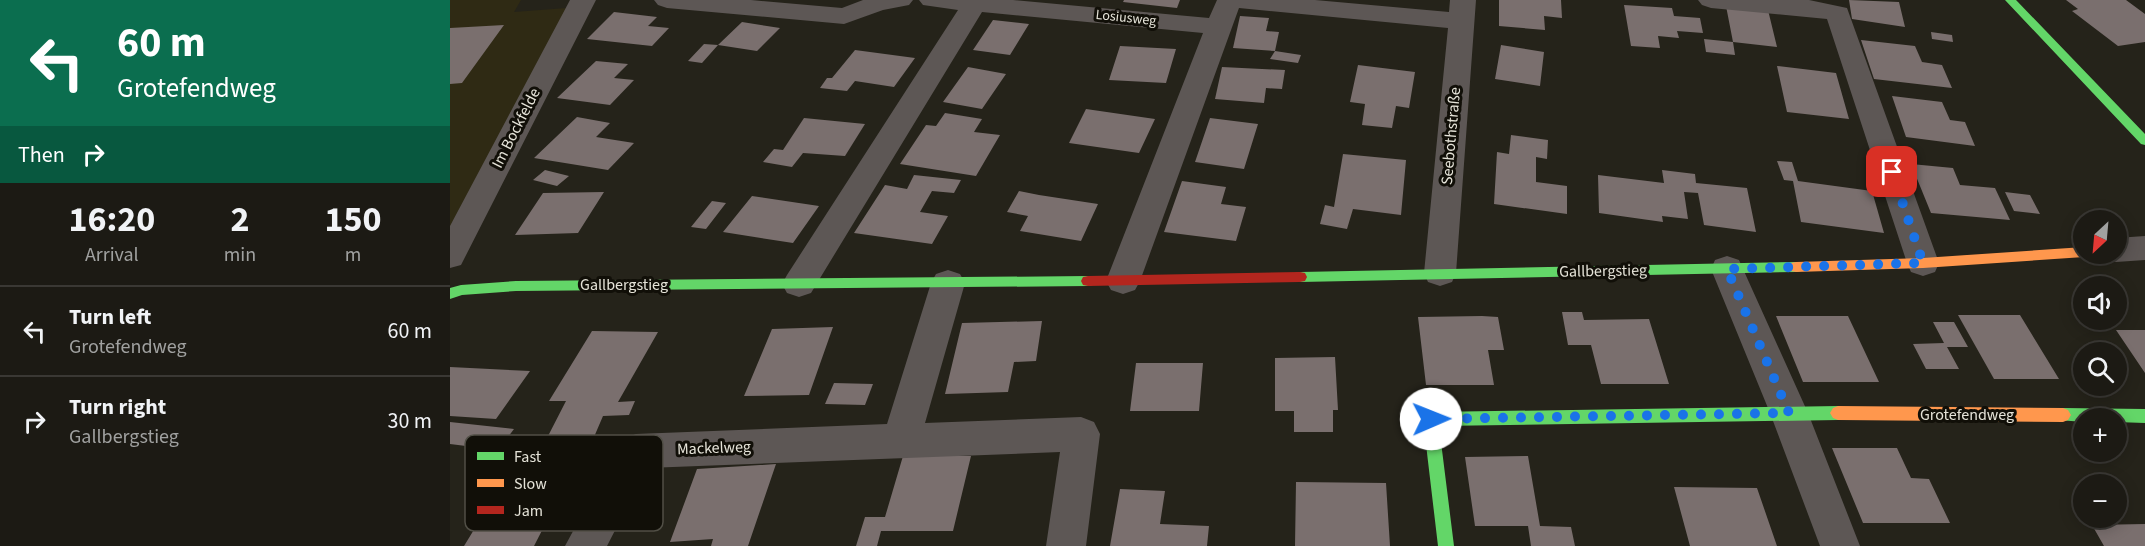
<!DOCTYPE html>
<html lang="en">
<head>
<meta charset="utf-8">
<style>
  body { margin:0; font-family:"Source Sans 3",sans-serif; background:#292722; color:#f1f3f6; height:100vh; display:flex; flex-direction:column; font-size:22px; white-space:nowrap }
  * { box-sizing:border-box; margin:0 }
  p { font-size:20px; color:#a0a1a0 }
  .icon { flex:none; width:33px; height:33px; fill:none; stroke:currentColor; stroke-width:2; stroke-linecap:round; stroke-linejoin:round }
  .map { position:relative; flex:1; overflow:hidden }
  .details { display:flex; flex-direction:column; background:#1c1a14; width:450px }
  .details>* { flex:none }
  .banner { background:#0b6e4f; color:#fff; overflow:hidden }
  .needle { width:39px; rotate:206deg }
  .tools { position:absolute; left:1623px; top:210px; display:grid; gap:12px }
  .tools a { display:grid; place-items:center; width:54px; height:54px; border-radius:50%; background:#1c1a14; box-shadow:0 3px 15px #0003,0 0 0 2px #3a3834; font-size:30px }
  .pin { position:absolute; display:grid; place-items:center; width:51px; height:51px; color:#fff; margin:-26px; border-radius:12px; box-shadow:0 3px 9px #0006 }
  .me { position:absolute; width:66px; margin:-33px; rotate:89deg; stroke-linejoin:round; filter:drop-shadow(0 0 4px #0008) }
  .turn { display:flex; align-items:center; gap:21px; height:126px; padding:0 18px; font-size:27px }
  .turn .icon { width:78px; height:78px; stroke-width:2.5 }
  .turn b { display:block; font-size:42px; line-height:51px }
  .then { display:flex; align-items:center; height:57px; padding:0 18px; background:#0003; gap:12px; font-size:22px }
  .eta { display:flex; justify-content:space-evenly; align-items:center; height:102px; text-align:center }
  .eta b { font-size:36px; font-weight:700; line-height:42px }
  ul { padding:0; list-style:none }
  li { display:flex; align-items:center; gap:18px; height:90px; padding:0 18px; border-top:2px solid #3a3834 }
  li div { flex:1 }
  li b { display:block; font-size:22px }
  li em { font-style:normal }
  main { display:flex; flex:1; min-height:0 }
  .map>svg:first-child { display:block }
  .built { fill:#2f2a14 }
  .building { fill:#7a6f6e }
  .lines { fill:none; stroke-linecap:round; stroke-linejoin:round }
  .street { fill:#5d5755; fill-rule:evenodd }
  .fast { fill:#63d668; fill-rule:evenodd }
  .slow { fill:#ff974d; fill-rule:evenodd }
  .jam { fill:#b3261e; fill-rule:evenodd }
  .route { stroke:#1a73e8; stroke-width:10; stroke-dasharray:0 18 }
  .labels { text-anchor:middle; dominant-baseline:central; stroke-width:6; stroke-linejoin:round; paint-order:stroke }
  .far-street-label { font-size:14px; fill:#e5e3d8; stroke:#110f08 }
  .street-label { font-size:16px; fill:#e5e3d8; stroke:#110f08 }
  .key { fill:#110f08; stroke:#514f46; stroke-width:1.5 }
  .key-label { font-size:16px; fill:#e5e3d8 }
</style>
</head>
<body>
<main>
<section class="details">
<div class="banner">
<div class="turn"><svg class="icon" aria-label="left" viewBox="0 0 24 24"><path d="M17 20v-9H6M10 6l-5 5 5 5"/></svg><div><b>60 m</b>Grotefendweg</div></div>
<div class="then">Then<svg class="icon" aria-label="right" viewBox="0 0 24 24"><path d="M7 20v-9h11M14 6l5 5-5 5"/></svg></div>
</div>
<div class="eta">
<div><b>16:20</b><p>Arrival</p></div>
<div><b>2</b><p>min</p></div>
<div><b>150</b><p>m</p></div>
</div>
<ul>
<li><svg class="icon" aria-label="left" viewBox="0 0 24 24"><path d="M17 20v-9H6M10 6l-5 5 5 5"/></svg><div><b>Turn left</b><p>Grotefendweg</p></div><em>60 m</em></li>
<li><svg class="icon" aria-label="right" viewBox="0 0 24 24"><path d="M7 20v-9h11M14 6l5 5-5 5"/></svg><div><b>Turn right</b><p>Gallbergstieg</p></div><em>30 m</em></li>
</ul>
</section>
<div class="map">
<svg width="1695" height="546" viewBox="0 0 1695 546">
  <rect width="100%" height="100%" fill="#25231a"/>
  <path class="built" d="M 0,0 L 71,0 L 64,12 L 130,7 L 0,256 Z"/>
  <path class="building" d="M 674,0 L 730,0 L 727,8 L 673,2 Z
    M 1049,0 L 1111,0 L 1112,18 L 1094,16 L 1095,30 L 1049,26 Z
    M 1399,0 L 1449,2 L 1455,27 L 1402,19 Z
    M 1616,0 L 1676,0 L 1695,14 L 1695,42 L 1668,46 L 1622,11 L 1628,9 Z
    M 1174,5 L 1222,8 L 1224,16 L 1250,18 L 1253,33 L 1227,31 L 1229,38 L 1208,36 L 1210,48 L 1181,46 Z
    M 1276,6 L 1318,10 L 1327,47 L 1283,42 Z
    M 164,12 L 207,17 L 198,26 L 219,28 L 202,46 L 137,39 Z
    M 790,16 L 819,18 L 816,31 L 829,32 L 825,51 L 783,48 Z
    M 543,20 L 579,24 L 560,55 L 523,50 Z
    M 292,22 L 330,28 L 307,51 L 268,45 Z
    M 54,25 L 12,83 L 0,84 L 0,28 Z
    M 1481,32 L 1502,35 L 1503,42 L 1482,39 Z
    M 1254,39 L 1283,42 L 1285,55 L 1256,52 Z
    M 1411,40 L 1465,46 L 1472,62 L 1492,65 L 1502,88 L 1424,79 Z
    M 254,44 L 268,45 L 252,63 L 238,61 Z
    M 1051,45 L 1094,52 L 1090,86 L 1045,79 Z
    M 670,46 L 726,49 L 716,83 L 659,80 Z
    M 405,50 L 465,58 L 444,87 L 405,81 L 397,91 L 370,88 L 377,78 L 382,78 Z
    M 825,51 L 851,55 L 848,63 L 820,59 Z
    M 146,61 L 178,64 L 164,78 L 184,80 L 160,105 L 107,98 Z
    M 908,65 L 965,72 L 959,108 L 946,106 L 942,128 L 912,125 L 915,104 L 900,102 Z
    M 1327,66 L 1386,73 L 1399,119 L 1337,112 Z
    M 518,67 L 556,74 L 532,109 L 493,102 Z
    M 772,67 L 835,70 L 832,89 L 816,88 L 814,103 L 765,99 Z
    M 1442,96 L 1492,102 L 1500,120 L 1515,122 L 1525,146 L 1456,137 Z
    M 636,109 L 705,119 L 689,153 L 619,143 Z
    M 495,113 L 532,119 L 524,132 L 550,135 L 526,176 L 450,164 L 476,125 L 486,126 Z
    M 127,117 L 160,123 L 146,137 L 184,143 L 158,170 L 84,158 Z
    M 354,118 L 415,124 L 395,156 L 353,153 L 342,167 L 313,162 L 324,149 L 333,150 Z
    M 760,118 L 808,124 L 794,169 L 745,162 Z
    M 1061,135 L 1098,140 L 1097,159 L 1086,157 L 1086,182 L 1117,186 L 1117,214 L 1044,204 L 1047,152 L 1059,154 Z
    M 893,154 L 956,160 L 951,215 L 903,209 L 897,229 L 870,224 L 875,205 L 884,207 Z
    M 1327,161 L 1342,162 L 1348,181 L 1422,191 L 1434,233 L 1351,222 L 1343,181 L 1334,180 Z
    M 1461,164 L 1503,168 L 1510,185 L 1545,188 L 1560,220 L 1481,213 Z
    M 95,170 L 119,176 L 107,186 L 83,180 Z
    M 1212,170 L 1245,174 L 1246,183 L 1297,188 L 1306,232 L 1254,225 L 1248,193 L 1234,192 L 1238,219 L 1212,216 L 1213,222 L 1149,213 L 1148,175 L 1214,183 Z
    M 464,175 L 511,180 L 504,193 L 482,191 L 470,212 L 498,216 L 482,244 L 404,233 L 435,185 L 457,189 Z
    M 732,181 L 776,187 L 771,204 L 796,207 L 786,241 L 714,232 Z
    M 569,191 L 589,195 L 648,204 L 631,241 L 570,231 L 578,216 L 557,212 Z
    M 154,192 L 128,233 L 65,235 L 93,193 Z
    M 1555,192 L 1580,195 L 1590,214 L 1564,211 Z
    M 302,196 L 369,206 L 343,243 L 273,232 Z
    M 262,201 L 276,203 L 256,229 L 241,227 Z
    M 1112,312 L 1132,312 L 1134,320 L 1199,319 L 1219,384 L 1151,384 L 1141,345 L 1118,345 Z
    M 1508,315 L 1570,315 L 1609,379 L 1544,379 Z
    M 1032,316 L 1048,317 L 1054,350 L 1038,350 L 1044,385 L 976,385 L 968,317 Z
    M 1326,316 L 1398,316 L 1429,382 L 1353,382 Z
    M 592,321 L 586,361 L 564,362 L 558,392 L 495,394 L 512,323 Z
    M 1483,322 L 1504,322 L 1518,347 L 1497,347 L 1509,369 L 1476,369 L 1463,344 L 1494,343 Z
    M 383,327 L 359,395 L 294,396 L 322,329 Z
    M 1666,330 L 1695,330 L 1695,373 Z
    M 142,331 L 208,332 L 168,402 L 185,401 L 179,415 L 153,416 L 144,437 L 97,438 L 116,401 L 99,401 Z
    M 885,357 L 888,410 L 883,410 L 883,432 L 844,432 L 844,411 L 825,411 L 825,358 Z
    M 686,363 L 753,363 L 749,411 L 680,411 Z
    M 0,367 L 80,371 L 46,419 L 0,416 Z
    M 384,383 L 423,384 L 415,405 L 375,404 Z
    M 0,422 L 64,429 L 48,450 L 0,444 Z
    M 1382,448 L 1447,448 L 1461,478 L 1479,479 L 1500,523 L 1413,523 Z
    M 453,456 L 521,456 L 503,531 L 431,531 L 427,546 L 406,546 L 415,517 L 435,517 Z
    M 1078,456 L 1090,526 L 1121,527 L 1125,546 L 1081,546 L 1078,526 L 1025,526 L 1015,457 Z
    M 326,464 L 298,546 L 261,546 L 263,539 L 220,542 L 247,469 Z
    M 846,482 L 936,483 L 940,546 L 845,546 Z
    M 1224,487 L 1307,488 L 1327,546 L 1240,546 Z
    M 670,489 L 715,491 L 710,524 L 759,526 L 757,546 L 660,546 Z
    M 103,509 L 84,546 L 14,546 L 36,510 Z
    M 1695,524 L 1695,546 L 1654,546 L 1642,525 Z"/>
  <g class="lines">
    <path class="street" d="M 120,0 L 146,0 L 11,265 L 0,268 L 0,226 Z
      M 204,0 L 301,0 L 392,8 L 413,0 L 463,0 L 459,5 L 433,10 L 394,24 L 217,8 L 208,5 Z
      M 469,0 L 563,0 L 759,18 L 767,0 L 865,0 L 999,12 L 1000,0 L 1026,0 L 1006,273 L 1002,282 L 990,286 L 978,282 L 974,273 L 998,28 L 789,8 L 690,281 L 685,290 L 673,294 L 661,290 L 656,281 L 753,33 L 532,12 L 361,293 L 349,297 L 337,293 L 332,284 L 337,275 L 508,10 L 473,5 Z
      M 1248,0 L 1359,0 L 1397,8 L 1489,263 L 1485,272 L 1473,276 L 1461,272 L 1457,263 L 1377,19 L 1261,8 L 1252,5 Z
      M 1695,236 L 1695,260 L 1666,262 L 1655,259 L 1652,254 L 1666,254 L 1666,238 Z
      M 1277,256 L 1289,260 L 1293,269 L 1358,413 L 1410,546 L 1370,546 L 1320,413 L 1261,269 L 1265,260 Z
      M 498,270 L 510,274 L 515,283 L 475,423 L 631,417 L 644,422 L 650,434 L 636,546 L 596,546 L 610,452 L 197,468 L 157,546 L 115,546 L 173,439 L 186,434 L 437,424 L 481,283 L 486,274 Z"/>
    <path class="fast" d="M 1555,0 L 1566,0 L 1695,134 L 1695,145 L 1691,144 Z
      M 1346,262 L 1351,263 L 1353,267 L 1351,271 L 1346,272 L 850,282 L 845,281 L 843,277 L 845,273 L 850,272 Z
      M 638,276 L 643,277 L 645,281 L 643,285 L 638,286 L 66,291 L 12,295 L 0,299 L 0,288 L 11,285 L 66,281 Z
      M 1388,406 L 1393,408 L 1396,413 L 1393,418 L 1388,420 L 989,426 L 1004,546 L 988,546 L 973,419 L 976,414 L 981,412 Z
      M 1613,408 L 1695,409 L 1695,423 L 1666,422 L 1666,418 L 1634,418 L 1634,422 L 1608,420 L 1605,415 L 1608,410 Z"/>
    <path class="slow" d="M 1634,247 L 1634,254 L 1640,254 L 1634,257 L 1473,268 L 1346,272 L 1341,271 L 1339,267 L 1341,263 L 1346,262 L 1473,258 Z
      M 1388,406 L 1613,408 L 1618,410 L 1621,415 L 1618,420 L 1613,422 L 1388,420 L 1383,418 L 1380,413 L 1383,408 Z"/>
    <path class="jam" d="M 850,272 L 855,273 L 857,277 L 855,281 L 850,282 L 638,286 L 633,285 L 631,281 L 633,277 L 638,276 Z"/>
  </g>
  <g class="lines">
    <path class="route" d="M 981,419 L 1339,413 L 1277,269 L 1473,263 L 1442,172"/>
  </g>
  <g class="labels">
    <g class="far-street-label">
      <text transform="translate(676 18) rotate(6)">Losiusweg</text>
    </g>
    <g class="street-label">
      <text transform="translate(66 128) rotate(-63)">Im Bockfelde</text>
      <text transform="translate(1001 136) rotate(-85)">Seebothstraße</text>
      <text transform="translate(1153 271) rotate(-1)">Gallbergstieg</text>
      <text x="174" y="285">Gallbergstieg</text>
      <text x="1517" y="415">Grotefendweg</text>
      <text transform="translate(264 448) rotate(-2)">Mackelweg</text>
    </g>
  </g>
  <rect x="15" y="435" width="198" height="96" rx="9" class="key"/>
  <rect x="27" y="452" width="27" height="8" fill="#63d668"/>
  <rect x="27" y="479" width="27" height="8" fill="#ff974d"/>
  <rect x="27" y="506" width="27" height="8" fill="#b3261e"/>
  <g class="key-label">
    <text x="64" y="462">Fast</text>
    <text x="64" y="489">Slow</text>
    <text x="64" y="516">Jam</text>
  </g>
</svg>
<div class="tools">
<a><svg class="needle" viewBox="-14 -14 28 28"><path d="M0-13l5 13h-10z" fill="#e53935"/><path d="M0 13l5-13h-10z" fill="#a0a1a0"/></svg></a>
<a><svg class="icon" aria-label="sound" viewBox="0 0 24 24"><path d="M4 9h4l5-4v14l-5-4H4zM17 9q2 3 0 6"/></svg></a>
<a><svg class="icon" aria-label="search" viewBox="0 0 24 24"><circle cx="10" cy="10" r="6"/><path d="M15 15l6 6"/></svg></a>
<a>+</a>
<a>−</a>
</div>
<div class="pin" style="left:1442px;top:172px;background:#d93025"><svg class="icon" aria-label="arrive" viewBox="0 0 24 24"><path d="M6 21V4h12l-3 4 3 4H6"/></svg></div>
<svg class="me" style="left:981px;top:419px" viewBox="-20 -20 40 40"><circle r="19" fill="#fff"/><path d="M0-13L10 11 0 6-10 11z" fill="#1a73e8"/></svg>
</div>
</main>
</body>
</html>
